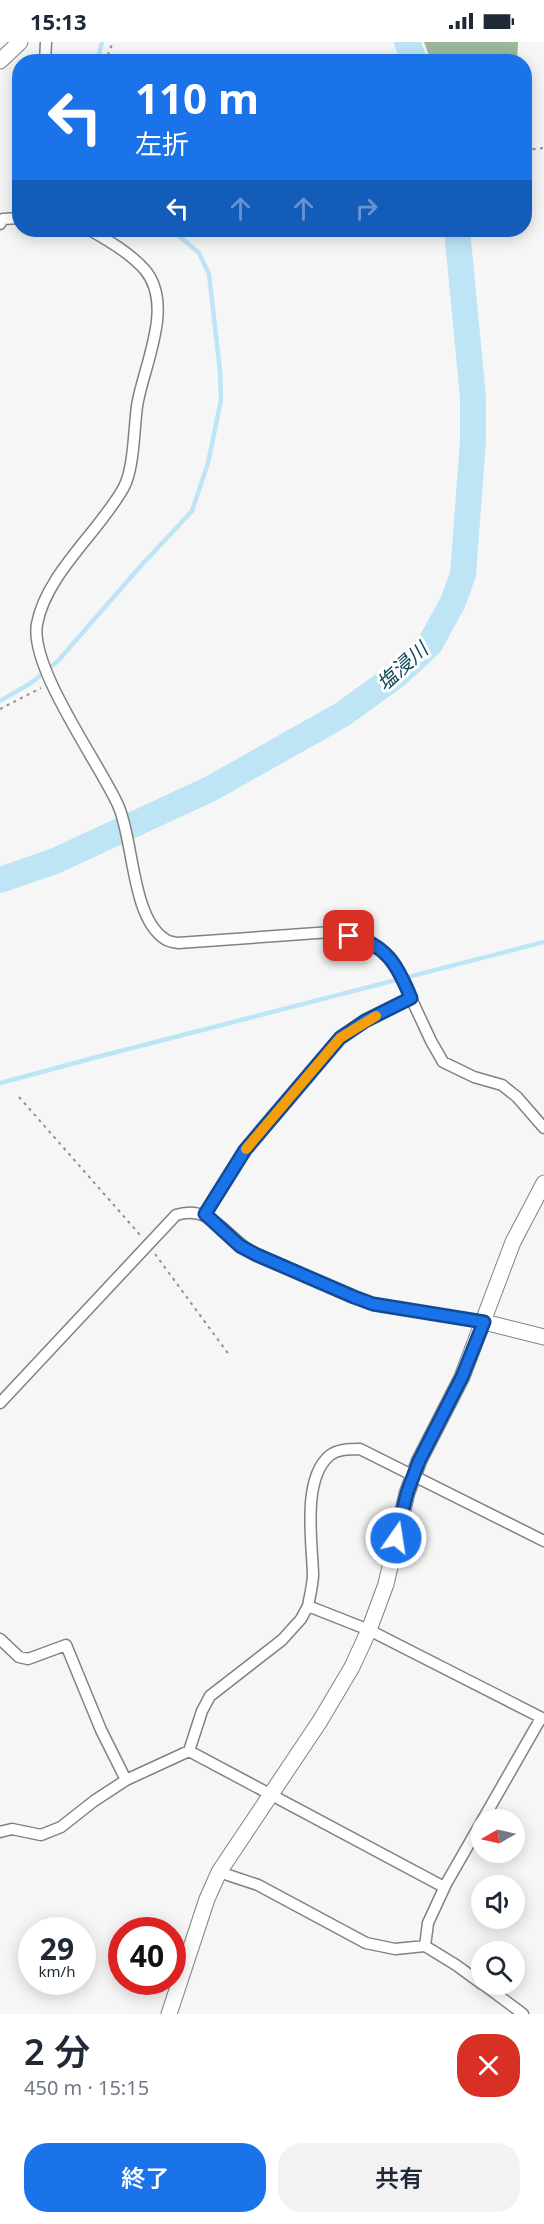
<!DOCTYPE html>
<html lang="ja">
<head>
<meta charset="utf-8">
<style>
  body { margin:0; font-family:"Noto Sans","Noto Sans JP",sans-serif; background:#f2f2f3; color:#1f2937; height:100vh; display:flex; flex-direction:column; font-size:22px; white-space:nowrap }
  * { box-sizing:border-box; margin:0 }
  p { font-size:20px; color:#747a83 }
  .icon { flex:none; width:33px; height:33px; fill:none; stroke:currentColor; stroke-width:2; stroke-linecap:round; stroke-linejoin:round }
  .map { position:relative; height:1972px; overflow:hidden }
  .sheet { display:flex; flex-direction:column; background:#fff; flex:1 }
  .sheet>* { flex:none }
  .hud { position:absolute; left:12px; top:12px; width:520px; height:183px; border-radius:24px; box-shadow:0 3px 15px #0003; background:#1a73e8; color:#fff; overflow:hidden }
  .needle { width:39px; rotate:261deg }
  .fabs { position:absolute; left:471px; top:1767px; display:grid; gap:12px }
  .fabs a { display:grid; place-items:center; width:54px; height:54px; border-radius:50%; background:#fff; box-shadow:0 3px 15px #0003; font-size:30px }
  .speed { position:absolute; left:18px; top:1875px; display:flex; gap:12px; font-size:30px; font-weight:700; text-align:center }
  .speed>* { display:grid; place-content:center; width:78px; height:78px; border-radius:50%; background:#fff; box-shadow:0 3px 15px #0003; line-height:1 }
  .speed small { font-size:15px; font-weight:400 }
  .speed .limit { border:9px solid #d22; background:#fff; color:#111 }
  .pin { position:absolute; display:grid; place-items:center; width:51px; height:51px; color:#fff; margin:-26px; border-radius:12px; box-shadow:0 3px 9px #0006 }
  .me { position:absolute; width:66px; margin:-33px; rotate:13deg; stroke-linejoin:round; filter:drop-shadow(0 0 4px #0008) }
  .turn { display:flex; align-items:center; gap:21px; height:126px; padding:0 24px; font-size:27px }
  .turn .icon { width:78px; height:78px; stroke-width:2.5 }
  .turn b { display:block; font-size:42px; line-height:51px }
  .lanes { display:flex; align-items:center; height:57px; padding:0 24px; background:#0003; justify-content:center; gap:30px; direction:ltr }
  .lanes .off { opacity:.35 }
  .round { display:grid; place-items:center; flex:none; width:63px; height:63px; border-radius:24px; background:#f2f2f3 }
  .head { display:flex; align-items:center; justify-content:space-between; height:102px; padding:0 24px }
  h1 { font-size:36px; font-weight:600; line-height:45px }
  .action { display:flex; gap:12px; margin-top:auto; padding:12px 24px }
  .action a { flex:1; height:69px; border-radius:24px; background:#1a73e8; color:#fff; font-size:24px; font-weight:600; line-height:69px; text-align:center }
  .action a+a { background:#f2f2f3; color:#1f2937 }
  .status { display:flex; justify-content:space-between; align-items:center; height:42px; padding:0 30px; background:#fff; direction:ltr }
  .status svg { height:16px; fill:currentColor }
  .map>svg:first-child { display:block }
  .forest { fill:#9db89c }
  .lines { fill:none; stroke-linecap:round; stroke-linejoin:round }
  .stream { stroke:#bde5f6; stroke-width:4.5 }
  .river { stroke:#bde5f6; stroke-width:26 }
  .street-casing { stroke:#818283; stroke-width:13 }
  .secondary-casing { stroke:#818283; stroke-width:17 }
  .path { stroke:#919191; stroke-width:2; stroke-dasharray:3 4.5; stroke-linecap:butt }
  .street { stroke:#fff; stroke-width:10 }
  .secondary { stroke:#fff; stroke-width:15 }
  .route-casing { stroke:#114b97; stroke-width:15 }
  .route { stroke:#1a73e8; stroke-width:10 }
  .slow { stroke:#f59e0b; stroke-width:10 }
  .labels { text-anchor:middle; dominant-baseline:central; stroke-width:6; stroke-linejoin:round; paint-order:stroke }
  .water-label { font-size:20px; font-style:italic; fill:#114659; stroke:#fff }
</style>
</head>
<body>
<div class="status"><b>15:13</b><svg viewBox="0 0 49 12"><path d="M0 12V9h3v3zM5 12V6h3v6zM10 12V3h3v9zM15 12V0h3v12zM26 1h20v11H26zM47 4h2v5h-2z"/></svg></div>
<div class="map">
<svg width="544" height="1972" viewBox="0 0 544 1972">
  <rect width="100%" height="100%" fill="#f6f6f7"/>
  <path class="forest" d="M 424,0 L 518,0 L 517,19 L 431,19 Z"/>
  <g class="lines">
    <path class="stream" d="M 97,20 L 102,0
      M 0,659 L 31,641 L 58,619 L 138,527 L 192,469 L 208,421 L 221,358 L 220,329 L 209,232 L 199,211 L 172,188
      M 0,1041 L 101,1014 L 544,900"/>
    <path class="river" d="M 407,0 L 415,20
      M 0,838 L 55,819 L 212,746 L 343,672 L 398,632 L 430,602 L 453,560 L 463,532 L 473,399 L 473,355 L 457,188"/>
    <defs>
      <path id="street" d="M 45,20 L 46,0
        M 0,182 L 3,177 L 20,176
        M 90,188 C 109,199 130,211 145,228 C 175,264 143,325 137,364 C 134,386 134,426 124,445 C 100,489 46,532 37,582 C 29,625 99,721 118,763 C 134,798 131,875 165,897 C 168,900 174,900 178,901 L 331,890 L 367,897 L 380,906 L 396,924 L 431,999 L 443,1020 L 474,1035 L 502,1043 L 517,1055 L 544,1086
        M 205,1172 L 245,1108 L 340,996 L 365,979 L 411,956
        M 0,1361 L 176,1173 C 212,1161 228,1198 257,1213 C 279,1224 302,1232 324,1242 C 340,1249 358,1259 375,1262 C 411,1269 448,1273 484,1280
        M 308,1564 C 310,1553 313,1542 313,1532 C 312,1499 302,1438 329,1414 C 337,1407 350,1407 360,1407 L 544,1499
        M 0,1597 L 19,1615 L 28,1617 L 66,1603 L 101,1688 L 126,1738
        M 189,1709 L 202,1669 L 210,1654 L 282,1598 L 301,1577 L 308,1564 L 369,1588 L 544,1677
        M 0,1790 L 12,1787 L 41,1793 L 61,1785 L 94,1759 L 126,1738 L 189,1709 L 444,1845
        M 219,1830 L 258,1843 L 366,1901 L 395,1907 L 425,1904 L 456,1923 L 482,1942
        M 425,1904 L 428,1881 L 446,1842 L 541,1676
        M 483,1942 L 523,1972"/>
      <path id="secondary" d="M 0,19 L 20,0
        M 484,1280 L 544,1295
        M 169,1972 L 207,1857 L 219,1830 L 320,1679 L 352,1625 L 369,1588 L 386,1542 L 407,1451 L 419,1419 L 462,1335 L 513,1200 L 544,1141"/>
    </defs>
    <use href="#street" class="street-casing"/>
    <use href="#secondary" class="secondary-casing"/>
    <path class="path" d="M 105,20 L 113,0
      M 525,108 L 544,106
      M 0,667 L 41,646
      M 19,1055 L 141,1194
      M 155,1212 L 230,1314"/>
    <use href="#street" class="street"/>
    <use href="#secondary" class="secondary"/>
  </g>
  <g class="lines">
    <defs>
      <path id="route" d="M 349,894 C 386,902 397,922 411,956 L 365,979 L 340,996 L 245,1108 L 205,1172 L 240,1204 L 257,1213 L 354,1255 L 373,1262 L 484,1280 L 462,1335 L 419,1419 L 407,1451 L 396,1496"/>
    </defs>
    <use href="#route" class="route-casing"/>
    <use href="#route" class="route"/>
    <path class="slow" d="M 246,1107 L 340,996 L 376,974"/>
  </g>
  <g class="labels">
    <g class="water-label">
      <text transform="translate(402 624) rotate(-42)">塩浸川</text>
    </g>
  </g>
</svg>
<div class="fabs">
<a><svg class="needle" viewBox="-14 -14 28 28"><path d="M0-13l5 13h-10z" fill="#e53935"/><path d="M0 13l5-13h-10z" fill="#747a83"/></svg></a>
<a><svg class="icon" aria-label="sound" viewBox="0 0 24 24"><path d="M4 9h4l5-4v14l-5-4H4zM17 9q2 3 0 6"/></svg></a>
<a><svg class="icon" aria-label="search" viewBox="0 0 24 24"><circle cx="10" cy="10" r="6"/><path d="M15 15l6 6"/></svg></a>
</div>
<div class="speed"><div>29<small>km/h</small></div><div class="limit">40</div></div>
<div class="pin" style="left:349px;top:894px;background:#d93025"><svg class="icon" aria-label="arrive" viewBox="0 0 24 24"><path d="M6 21V4h12l-3 4 3 4H6"/></svg></div>
<svg class="me" style="left:396px;top:1496px" viewBox="-20 -20 40 40"><circle r="17" fill="#1a73e8" stroke="#fff" stroke-width="3"/><path d="M0-11L8 9 0 5-8 9z" fill="#fff"/></svg>
<div class="hud">
<div class="turn"><svg class="icon" aria-label="left" viewBox="0 0 24 24"><path d="M17 20v-9H6M10 6l-5 5 5 5"/></svg><div><b>110 m</b>左折</div></div>
<div class="lanes"><svg class="icon" aria-label="left" viewBox="0 0 24 24"><path d="M17 20v-9H6M10 6l-5 5 5 5"/></svg><svg class="icon off" aria-label="ahead" viewBox="0 0 24 24"><path d="M12 20V5M6 11l6-6 6 6"/></svg><svg class="icon off" aria-label="ahead" viewBox="0 0 24 24"><path d="M12 20V5M6 11l6-6 6 6"/></svg><svg class="icon off" aria-label="right" viewBox="0 0 24 24"><path d="M7 20v-9h11M14 6l5 5-5 5"/></svg></div>
</div>
</div>
<section class="sheet">
<div class="head"><div><h1>2 分</h1><p>450 m · 15:15</p></div><a class="round" style="background:#d93025;color:#fff"><svg class="icon" aria-label="close" viewBox="0 0 24 24"><path d="M6 6l12 12M18 6L6 18"/></svg></a></div>
<div class="action"><a>終了</a><a>共有</a></div>
</section>
</body>
</html>
